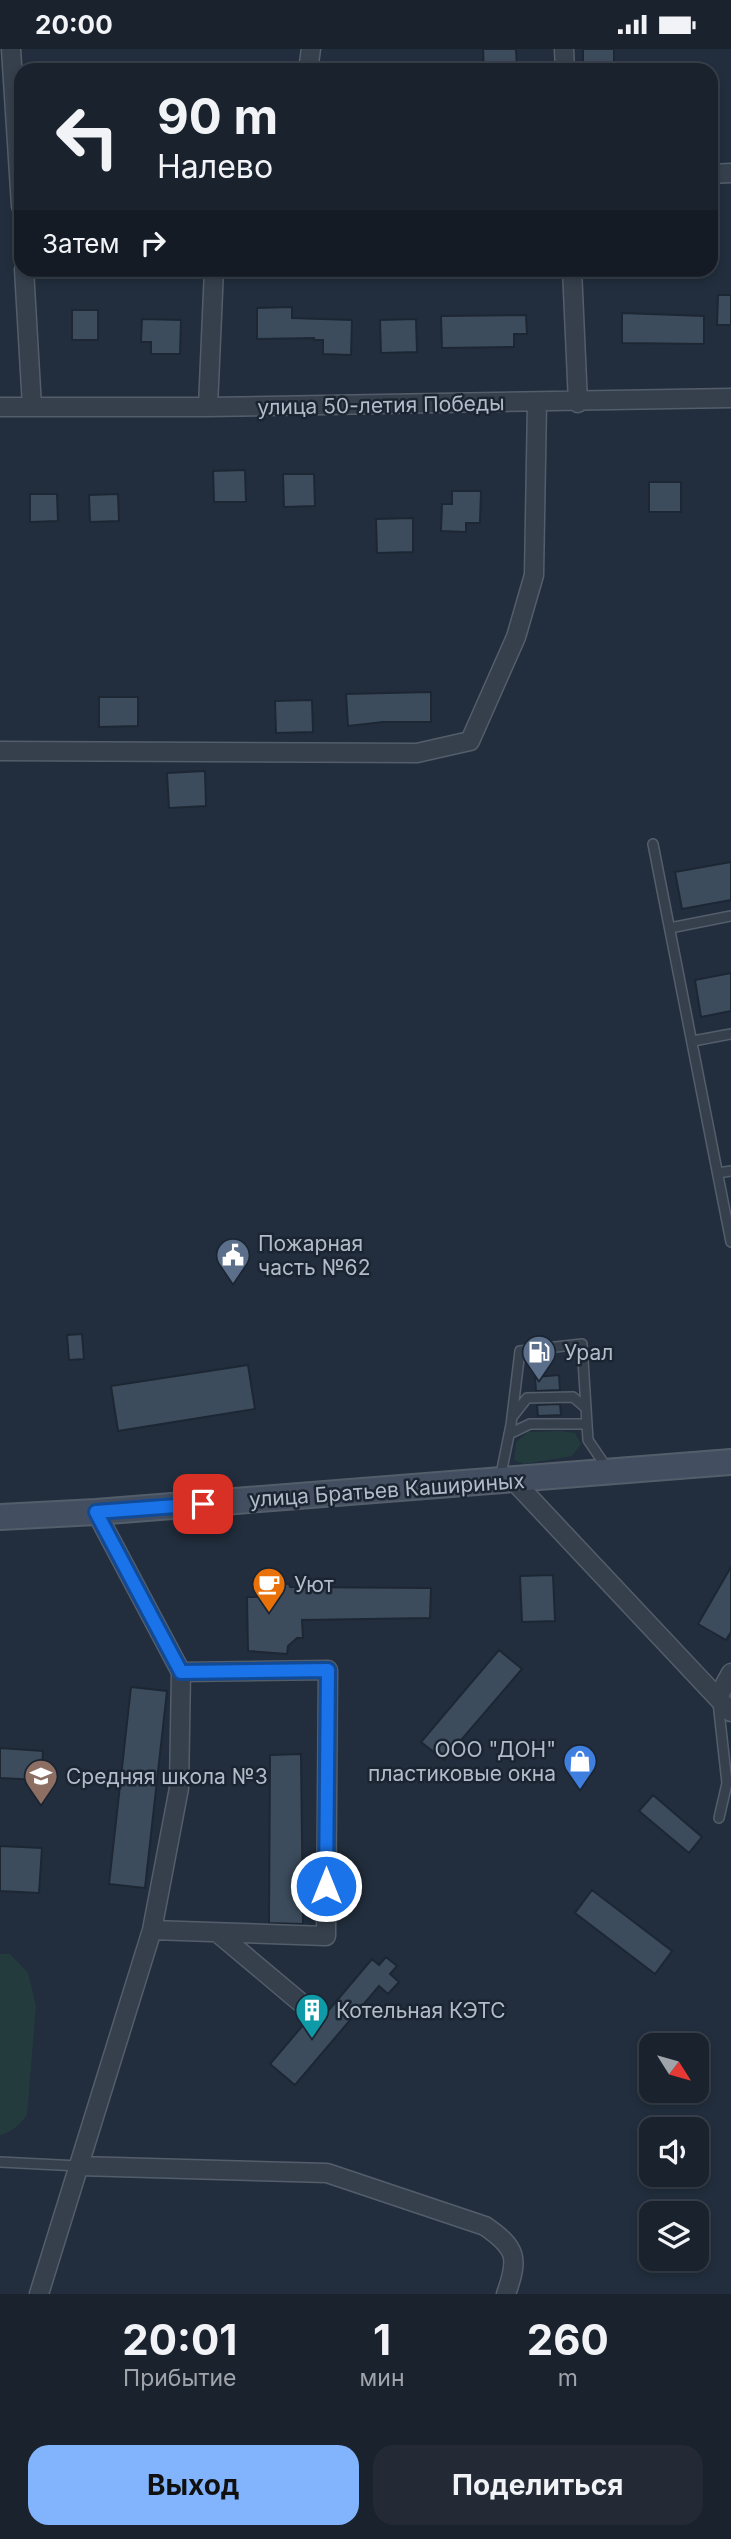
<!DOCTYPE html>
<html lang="ru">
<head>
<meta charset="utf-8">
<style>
  body { margin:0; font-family:Inter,sans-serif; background:#232a36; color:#f1f3f6; height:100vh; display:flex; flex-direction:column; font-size:26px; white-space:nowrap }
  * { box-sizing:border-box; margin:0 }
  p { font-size:23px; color:#9fa4aa }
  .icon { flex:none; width:38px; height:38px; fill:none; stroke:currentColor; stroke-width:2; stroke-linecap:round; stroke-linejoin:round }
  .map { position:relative; height:2245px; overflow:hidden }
  .side { display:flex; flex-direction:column; background:#1a222e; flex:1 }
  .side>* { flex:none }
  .banner { position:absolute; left:14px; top:14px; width:704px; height:214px; border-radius:21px; box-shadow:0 4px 10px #0003,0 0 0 2px #383f4a; background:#1a222e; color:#f1f3f6; overflow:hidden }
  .needle { width:46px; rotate:127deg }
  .buttons { position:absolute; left:639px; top:1984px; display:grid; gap:14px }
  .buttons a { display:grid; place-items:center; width:70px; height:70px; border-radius:14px; background:#1a222e; box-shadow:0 4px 10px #0003,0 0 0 2px #383f4a; font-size:35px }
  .pin { position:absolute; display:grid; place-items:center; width:60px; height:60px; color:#fff; margin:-30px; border-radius:14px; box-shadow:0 4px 10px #0006 }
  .me { position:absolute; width:77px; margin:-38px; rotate:0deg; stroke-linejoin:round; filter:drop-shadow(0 0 5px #0008) }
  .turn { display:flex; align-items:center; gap:24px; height:147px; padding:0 28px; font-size:32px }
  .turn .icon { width:91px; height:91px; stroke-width:2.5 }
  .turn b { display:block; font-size:49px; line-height:60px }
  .then { display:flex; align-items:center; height:66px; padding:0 28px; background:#0003; gap:14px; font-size:26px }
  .eta { display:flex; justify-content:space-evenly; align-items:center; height:119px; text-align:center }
  .eta b { font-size:42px; font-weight:700; line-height:49px }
  .action { display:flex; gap:14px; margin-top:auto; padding:14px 28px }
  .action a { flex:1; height:80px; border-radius:21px; background:#82b4fd; color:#111; font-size:28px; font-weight:700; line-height:80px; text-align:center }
  .action a+a { background:#232a36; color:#f1f3f6 }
  .status { display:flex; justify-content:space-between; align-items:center; height:49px; padding:0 35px; background:#1a222e; direction:ltr }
  .status svg { height:19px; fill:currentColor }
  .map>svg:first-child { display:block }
  .green { fill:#243b3e }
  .building { fill:#3d4c5d; stroke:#1d2734; stroke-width:2 }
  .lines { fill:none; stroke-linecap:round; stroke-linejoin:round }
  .service-casing { stroke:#545e6b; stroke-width:12 }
  .minor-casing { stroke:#545e6b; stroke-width:21 }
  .secondary-casing { stroke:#545e6b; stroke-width:28 }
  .service { stroke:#36404d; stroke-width:9 }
  .minor { stroke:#36404d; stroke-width:18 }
  .secondary { stroke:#434f60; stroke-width:24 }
  .route-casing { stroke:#114b97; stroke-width:18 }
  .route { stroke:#1a73e8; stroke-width:12 }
  .labels { text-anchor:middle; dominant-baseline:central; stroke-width:5; stroke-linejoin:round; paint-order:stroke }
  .street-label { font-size:21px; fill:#b1bbc9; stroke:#1b2532 }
  .poi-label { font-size:21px; fill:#b1bbc9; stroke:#1b2532; text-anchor:start }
</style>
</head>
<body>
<div class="status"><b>20:00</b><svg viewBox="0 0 49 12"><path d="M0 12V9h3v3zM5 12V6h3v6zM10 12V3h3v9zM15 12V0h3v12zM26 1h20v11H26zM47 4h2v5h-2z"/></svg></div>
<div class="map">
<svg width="731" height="2245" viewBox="0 0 731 2245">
  <rect width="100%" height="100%" fill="#222e3d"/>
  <path class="green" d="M 560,1382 L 575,1384 L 581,1395 L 572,1407 L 524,1415 L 514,1411 L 516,1393 L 528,1383 Z
    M 0,1905 L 10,1905 L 28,1924 L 36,1957 L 27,2066 C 19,2076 12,2083 0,2086 Z"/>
  <path class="building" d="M 483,0 L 516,0 L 517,21 L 484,21 Z
    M 583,0 L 614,0 L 614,21 L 583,21 Z
    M 718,246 L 731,246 L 731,276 L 717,276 Z
    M 292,258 L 292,269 L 352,271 L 351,306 L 323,305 L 323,291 L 314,291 L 314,289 L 257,290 L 257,259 Z
    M 72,261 L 98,261 L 98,291 L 72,291 Z
    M 622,264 L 704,267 L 704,295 L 622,294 Z
    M 526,266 L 527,285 L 514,285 L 514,298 L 442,299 L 441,267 Z
    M 142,270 L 181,271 L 180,305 L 151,305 L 151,293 L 141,293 Z
    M 416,270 L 417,303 L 381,304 L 380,271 Z
    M 245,421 L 246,453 L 214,453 L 213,422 Z
    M 283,425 L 314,425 L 315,457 L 284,458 Z
    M 649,433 L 681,433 L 681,463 L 649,463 Z
    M 452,442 L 481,442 L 480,474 L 466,474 L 466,483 L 441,482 L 442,455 L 452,455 Z
    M 30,445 L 57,445 L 58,472 L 30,473 Z
    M 118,445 L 119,472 L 90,473 L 89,446 Z
    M 413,469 L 413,503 L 377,504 L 376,470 Z
    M 431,643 L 431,673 L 383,673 L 348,677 L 346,645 Z
    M 99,648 L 138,648 L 138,677 L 99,678 Z
    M 312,651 L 313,683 L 276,684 L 275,652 Z
    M 205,722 L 206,757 L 169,759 L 167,724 Z
    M 731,813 L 731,851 L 682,860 L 675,823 Z
    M 731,924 L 731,962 L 701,968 L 695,931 Z
    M 82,1285 L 84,1310 L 69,1311 L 67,1286 Z
    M 248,1316 L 255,1360 L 118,1382 L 111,1337 Z
    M 559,1326 L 560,1341 L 536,1342 L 535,1328 Z
    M 560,1355 L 561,1366 L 538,1367 L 537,1356 Z
    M 731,1518 L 731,1583 L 726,1591 L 698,1575 Z
    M 553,1526 L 555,1572 L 522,1573 L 520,1527 Z
    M 273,1534 L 289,1535 L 290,1538 L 431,1539 L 430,1569 L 302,1571 L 303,1589 L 297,1589 L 288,1597 L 287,1605 L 248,1602 L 247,1548 L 271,1548 Z
    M 499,1601 L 522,1620 L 444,1711 L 421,1693 Z
    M 131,1638 L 167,1642 L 145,1839 L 109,1835 Z
    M 0,1699 L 43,1702 L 41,1731 L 0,1729 Z
    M 301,1705 L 303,1875 L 269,1874 L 270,1706 Z
    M 653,1746 L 702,1788 L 689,1804 L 639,1762 Z
    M 0,1797 L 42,1799 L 39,1844 L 0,1842 Z
    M 592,1841 L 672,1902 L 655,1925 L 575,1864 Z
    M 386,1908 L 397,1917 L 390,1925 L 399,1933 L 388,1945 L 379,1937 L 295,2036 L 270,2015 L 316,1961 L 323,1968 L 372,1910 L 379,1916 Z"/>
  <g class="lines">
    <defs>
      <path id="service" d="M 653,795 L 731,1193
        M 670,879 L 731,867
        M 693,992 L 731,985
        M 718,1124 L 731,1122
        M 513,1367 L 527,1349 L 573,1348 L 586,1359
        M 509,1385 L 530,1375 L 587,1375
        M 500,1430 L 511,1376 L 520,1302 L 582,1295 L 588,1391 L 607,1419
        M 718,1653 L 727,1734 L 719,1769
        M 0,2113 L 79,2117"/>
      <path id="minor" d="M 11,0 L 21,157
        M 564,0 L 565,21
        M 308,21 L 311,0
        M 710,125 L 731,124
        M 24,220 L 32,358
        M 572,220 L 578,354
        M 0,358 L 208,358 L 731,349
        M 208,358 L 214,220
        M 0,702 L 417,704 L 470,692 L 516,588 L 534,526 L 537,354
        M 513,1431 L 731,1663
        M 718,1648 L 731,1624
        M 152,1881 L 326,1887 L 328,1621 L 181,1623
        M 219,1885 L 300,1953
        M 79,2117 L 327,2124 L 485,2177 C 517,2199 519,2209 506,2245
        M 39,2245 L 152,1881 L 179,1739 L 181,1623 L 96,1463"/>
      <path id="secondary" d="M 0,1468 L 96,1463 L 731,1413"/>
    </defs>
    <use href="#service" class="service-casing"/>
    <use href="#minor" class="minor-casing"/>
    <use href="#secondary" class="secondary-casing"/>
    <use href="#service" class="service"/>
    <use href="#minor" class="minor"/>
    <use href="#secondary" class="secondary"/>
  </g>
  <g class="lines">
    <defs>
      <path id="route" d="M 203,1455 L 96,1463 L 181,1623 L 328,1621 L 326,1837"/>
    </defs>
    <use href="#route" class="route-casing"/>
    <use href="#route" class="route"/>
  </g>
  <defs>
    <symbol id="civic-pin" viewBox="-11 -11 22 30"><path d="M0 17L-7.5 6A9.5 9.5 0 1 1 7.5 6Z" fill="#5c6f8a" stroke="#1b2532"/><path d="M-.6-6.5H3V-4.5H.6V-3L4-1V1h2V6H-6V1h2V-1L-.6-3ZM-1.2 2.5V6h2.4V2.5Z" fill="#fff"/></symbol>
    <symbol id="fuel-pin" viewBox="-11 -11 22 30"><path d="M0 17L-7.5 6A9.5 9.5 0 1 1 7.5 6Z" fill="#5c6f8a" stroke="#1b2532"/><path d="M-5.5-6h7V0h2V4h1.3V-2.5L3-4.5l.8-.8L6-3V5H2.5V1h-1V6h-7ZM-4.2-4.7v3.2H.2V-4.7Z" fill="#fff"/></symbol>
    <symbol id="cafe-pin" viewBox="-11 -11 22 30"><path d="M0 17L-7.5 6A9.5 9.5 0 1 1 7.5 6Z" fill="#e8710a" stroke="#1b2532"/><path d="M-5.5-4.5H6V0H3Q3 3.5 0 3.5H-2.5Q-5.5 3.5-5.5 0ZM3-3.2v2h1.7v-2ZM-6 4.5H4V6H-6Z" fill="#fff"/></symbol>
    <symbol id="shop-pin" viewBox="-11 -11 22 30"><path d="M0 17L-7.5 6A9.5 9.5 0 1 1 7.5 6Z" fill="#3f7fe0" stroke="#1b2532"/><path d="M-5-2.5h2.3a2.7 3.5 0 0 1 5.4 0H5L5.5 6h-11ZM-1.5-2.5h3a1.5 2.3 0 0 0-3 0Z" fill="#fff"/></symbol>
    <symbol id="school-pin" viewBox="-11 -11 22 30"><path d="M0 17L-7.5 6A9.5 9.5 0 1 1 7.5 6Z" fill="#8d6e63" stroke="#1b2532"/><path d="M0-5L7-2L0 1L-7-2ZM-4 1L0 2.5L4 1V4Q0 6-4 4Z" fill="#fff"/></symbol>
    <symbol id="building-pin" viewBox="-11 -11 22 30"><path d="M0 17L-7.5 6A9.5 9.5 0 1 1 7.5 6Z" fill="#0f9aa8" stroke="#1b2532"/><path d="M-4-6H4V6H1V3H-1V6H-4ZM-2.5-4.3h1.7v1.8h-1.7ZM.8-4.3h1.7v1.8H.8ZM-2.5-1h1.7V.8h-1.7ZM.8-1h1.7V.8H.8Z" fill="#fff"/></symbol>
  </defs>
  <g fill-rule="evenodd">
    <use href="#civic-pin" x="214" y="1187" width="38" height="52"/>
    <use href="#fuel-pin" x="520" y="1284" width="38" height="52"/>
    <use href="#cafe-pin" x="250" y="1516" width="38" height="52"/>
    <use href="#shop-pin" x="561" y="1693" width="38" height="52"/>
    <use href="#school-pin" x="22" y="1708" width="38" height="52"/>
    <use href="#building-pin" x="293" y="1942" width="38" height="52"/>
  </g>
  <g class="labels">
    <g class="street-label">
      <text transform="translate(381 356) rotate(-1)">улица 50-летия Победы</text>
      <text transform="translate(387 1441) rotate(-4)">улица Братьев Кашириных</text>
    </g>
    <g class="poi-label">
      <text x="258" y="1194">Пожарная<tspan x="258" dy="24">часть №62</tspan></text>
      <text x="564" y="1303">Урал</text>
      <text x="294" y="1535">Уют</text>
      <text x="556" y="1700" text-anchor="end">ООО "ДОН"<tspan x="556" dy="24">пластиковые окна</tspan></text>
      <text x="66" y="1727">Средняя школа №3</text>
      <text x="336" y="1961">Котельная КЭТС</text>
    </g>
  </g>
</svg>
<div class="buttons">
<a><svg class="needle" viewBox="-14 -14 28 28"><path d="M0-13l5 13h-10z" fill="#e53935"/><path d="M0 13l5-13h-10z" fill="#9fa4aa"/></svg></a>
<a><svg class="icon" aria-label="sound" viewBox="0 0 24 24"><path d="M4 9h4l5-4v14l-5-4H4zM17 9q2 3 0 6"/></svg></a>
<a><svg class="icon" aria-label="layers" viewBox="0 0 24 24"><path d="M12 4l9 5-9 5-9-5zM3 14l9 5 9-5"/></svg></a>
</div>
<div class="pin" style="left:203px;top:1455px;background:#d93025"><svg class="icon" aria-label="arrive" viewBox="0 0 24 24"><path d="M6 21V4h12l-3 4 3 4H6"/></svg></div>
<svg class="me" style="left:326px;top:1837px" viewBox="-20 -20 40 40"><circle r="17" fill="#1a73e8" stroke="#fff" stroke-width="3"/><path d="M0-11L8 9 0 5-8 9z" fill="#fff"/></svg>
<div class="banner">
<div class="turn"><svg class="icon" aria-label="left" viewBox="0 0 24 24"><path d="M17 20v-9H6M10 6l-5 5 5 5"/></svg><div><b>90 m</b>Налево</div></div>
<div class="then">Затем<svg class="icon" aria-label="right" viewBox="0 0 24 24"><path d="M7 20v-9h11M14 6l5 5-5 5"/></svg></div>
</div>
</div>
<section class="side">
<div class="eta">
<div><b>20:01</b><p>Прибытие</p></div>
<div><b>1</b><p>мин</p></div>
<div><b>260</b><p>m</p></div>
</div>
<div class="action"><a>Выход</a><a>Поделиться</a></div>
</section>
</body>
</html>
